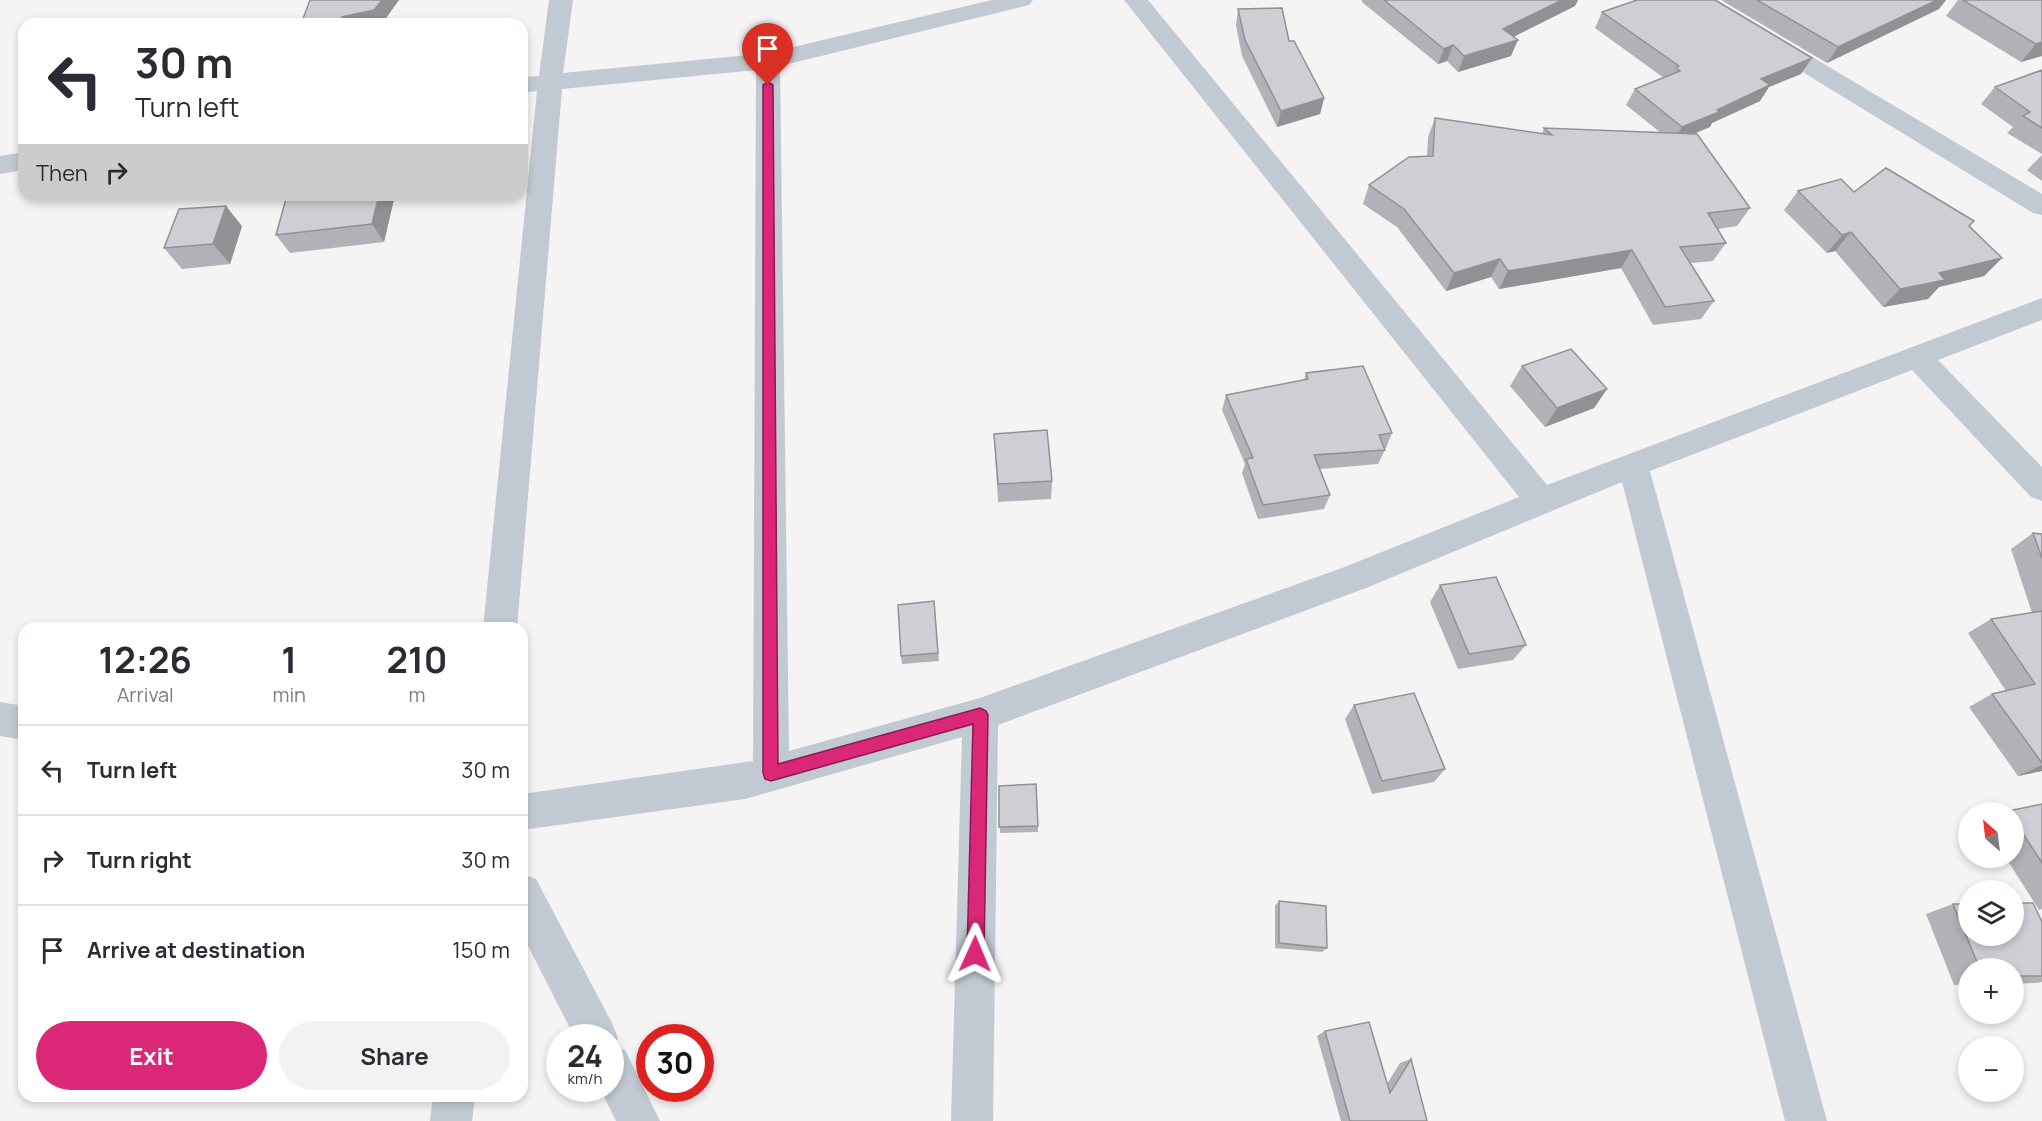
<!DOCTYPE html>
<html lang="en">
<head>
<meta charset="utf-8">
<style>
  body { margin:0; font-family:Manrope,sans-serif; background:#f2f2f3; color:#2b2b33; height:100vh; display:flex; flex-direction:column; font-size:22px; white-space:nowrap }
  * { box-sizing:border-box; margin:0 }
  p { font-size:20px; color:#7c7c81 }
  .icon { flex:none; width:33px; height:33px; fill:none; stroke:currentColor; stroke-width:2; stroke-linecap:round; stroke-linejoin:round }
  .map { position:relative; flex:1; overflow:hidden }
  .details { position:absolute; left:18px; top:622px; width:510px; height:480px; display:flex; flex-direction:column; background:#fff; border-radius:18px; box-shadow:0 3px 9px #0003 }
  .details>* { flex:none }
  .top-card { position:absolute; left:18px; top:18px; width:510px; height:183px; border-radius:18px; box-shadow:0 3px 9px #0003; background:#fff; color:#2b2b33; overflow:hidden }
  .needle { width:39px; rotate:332deg }
  .fabs { position:absolute; left:1958px; top:802px; display:grid; gap:12px }
  .fabs a { display:grid; place-items:center; width:66px; height:66px; border-radius:50%; background:#fff; box-shadow:0 3px 9px #0003; font-size:30px }
  .speed { position:absolute; left:546px; top:1024px; display:flex; gap:12px; font-size:30px; font-weight:700; text-align:center }
  .speed>* { display:grid; place-content:center; width:78px; height:78px; border-radius:50%; background:#fff; box-shadow:0 3px 9px #0003; line-height:1 }
  .speed small { font-size:15px; font-weight:400 }
  .speed .limit { border:9px solid #d22; background:#fff; color:#111 }
  .pin { position:absolute; display:grid; place-items:center; width:51px; height:51px; color:#fff; margin:-62px -26px; border-radius:50% 50% 50% 0; rotate:-45deg; box-shadow:0 0 6px #0007 }
  .pin .icon { rotate:45deg }
  .me { position:absolute; width:66px; margin:-33px; rotate:1deg; stroke-linejoin:round; filter:drop-shadow(0 0 4px #0008) }
  .turn { display:flex; align-items:center; gap:21px; height:126px; padding:0 18px; font-size:27px }
  .turn .icon { width:78px; height:78px; stroke-width:2.5 }
  .turn b { display:block; font-size:42px; line-height:51px }
  .then { display:flex; align-items:center; height:57px; padding:0 18px; background:#0003; gap:12px; font-size:22px }
  .eta { display:flex; justify-content:space-evenly; align-items:center; height:102px; text-align:center }
  .eta b { font-size:36px; font-weight:700; line-height:42px }
  .action { display:flex; gap:12px; margin-top:auto; padding:12px 18px }
  .action a { flex:1; height:69px; border-radius:36px; background:#db2777; color:#fff; font-size:24px; font-weight:700; line-height:69px; text-align:center }
  .action a+a { background:#f2f2f3; color:#2b2b33 }
  ul { padding:0; list-style:none }
  li { display:flex; align-items:center; gap:18px; height:90px; padding:0 18px; border-top:2px solid #e1e1e2 }
  li div { flex:1 }
  li b { display:block; font-size:22px }
  li em { font-style:normal }
  .map>svg:first-child { display:block }
  .lines { fill:none; stroke-linecap:round; stroke-linejoin:round }
  .minor { fill:#c1cad2; fill-rule:evenodd }
  .wall { fill:#b0b2b7 }
  .shaded-wall { fill:#909195 }
  .building { fill:#cdcfd5; stroke:#909195; stroke-width:1.5 }
  .route { fill:#db2777; stroke:#8e194d; stroke-width:1.5 }
</style>
</head>
<body>
<div class="map">
<svg width="2042" height="1121" viewBox="0 0 2042 1121">
  <rect width="100%" height="100%" fill="#f5f3f3"/>
  <g class="lines">
    <path class="minor" d="M 549,0 L 573,0 L 563,73 L 768,53 L 992,0 L 1033,0 L 1029,5 L 780,66 L 789,751 L 980,698 L 1342,568 L 1519,497 L 1124,0 L 1148,0 L 1547,485 L 2042,298 L 2042,320 L 1938,360 L 2042,467 L 2042,501 L 2031,497 L 1912,370 L 1650,471 L 1827,1121 L 1785,1121 L 1622,482 L 1366,588 L 998,725 L 993,1121 L 951,1121 L 962,737 L 745,799 L 522,830 L 522,794 L 753,761 L 756,70 L 562,89 L 517,628 L 483,628 L 537,91 L 522,93 L 522,77 L 539,76 Z
      M 1689,0 L 1717,0 L 2042,194 L 2042,215 L 2033,213 L 1693,5 Z
      M 24,152 L 24,170 L 0,174 L 0,156 Z
      M 0,702 L 24,706 L 24,740 L 0,736 Z
      M 522,874 L 536,879 L 612,1023 L 618,1038 L 614,1046 L 625,1050 L 660,1121 L 616,1121 L 600,1089 L 610,1089 L 610,1038 L 575,1038 L 522,934 Z
      M 433,1096 L 475,1096 L 472,1121 L 430,1121 Z"/>
  </g>
  <path class="wall" d="M 1362,0 L 1578,0 L 1575,6 L 1513,37 L 1511,56 L 1458,72 L 1447,61 L 1438,64 L 1362,2 Z
    M 1721,0 L 1946,0 L 1939,9 L 1827,63 Z
    M 1958,0 L 2042,0 L 2042,56 L 2021,62 L 1946,16 Z
    M 1238,9 L 1289,41 L 1324,98 L 1320,114 L 1277,127 L 1242,56 L 1236,25 Z
    M 1602,12 L 1801,74 L 1769,87 L 1760,101 L 1712,123 L 1710,127 L 1694,134 L 1750,208 L 1737,226 L 1718,229 L 1726,243 L 1713,261 L 1691,263 L 1714,301 L 1701,319 L 1653,325 L 1621,268 L 1499,289 L 1491,277 L 1446,291 L 1397,227 L 1363,204 L 1369,185 L 1427,156 L 1428,137 L 1435,118 L 1542,134 L 1544,128 L 1661,133 L 1626,105 L 1635,89 L 1664,78 L 1595,28 Z
    M 2042,70 L 2042,154 L 2007,133 L 2013,127 L 1981,104 L 1995,87 Z
    M 2042,155 L 2042,181 L 2027,170 Z
    M 1798,191 L 1854,192 L 1969,226 L 2002,258 L 1984,276 L 1939,287 L 1928,299 L 1883,307 L 1835,251 L 1827,253 L 1784,210 Z
    M 395,195 L 384,242 L 290,253 L 276,235 Z
    M 242,226 L 230,264 L 182,269 L 164,248 Z
    M 1522,366 L 1607,389 L 1594,408 L 1545,427 L 1510,386 Z
    M 1306,373 L 1392,433 L 1386,448 L 1384,448 L 1385,450 L 1378,464 L 1320,469 L 1330,495 L 1324,509 L 1258,519 L 1242,473 L 1245,464 L 1222,410 L 1226,395 L 1304,380 Z
    M 994,434 L 1052,481 L 1051,499 L 998,502 Z
    M 2033,533 L 2042,534 L 2042,771 L 2018,776 L 1969,707 L 1992,694 L 2006,691 L 1968,633 L 1991,619 L 2032,613 L 2011,549 Z
    M 1440,585 L 1526,645 L 1513,660 L 1458,669 L 1430,602 Z
    M 935,610 L 939,661 L 902,664 L 901,656 Z
    M 1354,705 L 1445,769 L 1434,782 L 1372,794 L 1345,719 Z
    M 999,786 L 1038,826 L 1038,832 L 1000,833 Z
    M 2042,804 L 2042,909 L 2039,910 L 2006,858 L 2013,858 L 2013,813 L 2004,813 L 2008,811 Z
    M 1279,901 L 1327,948 L 1322,952 L 1275,948 L 1275,906 Z
    M 1953,904 L 2042,922 L 2042,982 L 2035,983 L 2013,984 L 2013,969 L 1968,969 L 1968,984 L 1954,985 L 1926,914 Z
    M 1325,1031 L 1387,1084 L 1400,1063 L 1411,1059 L 1427,1121 L 1341,1121 L 1317,1036 Z"/>
  <path class="shaded-wall" d="M 382,0 L 399,0 L 382,24 L 340,24 L 342,17 Z
    M 1562,0 L 1578,0 L 1575,6 L 1497,45 L 1503,29 Z
    M 1937,0 L 1946,0 L 1939,9 L 1827,63 L 1838,47 Z
    M 1518,40 L 1511,56 L 1458,72 L 1464,56 Z
    M 2042,42 L 2042,56 L 2021,62 L 2036,44 Z
    M 1453,45 L 1447,61 L 1438,64 L 1444,49 Z
    M 1812,58 L 1801,74 L 1769,87 L 1760,101 L 1712,123 L 1710,127 L 1673,142 L 1682,127 L 1717,110 L 1761,79 Z
    M 1324,98 L 1320,114 L 1277,127 L 1281,111 Z
    M 379,195 L 395,195 L 384,242 L 372,224 Z
    M 226,206 L 242,226 L 230,264 L 213,244 Z
    M 1851,232 L 1835,251 L 1827,253 L 1842,235 Z
    M 1632,250 L 1621,268 L 1499,289 L 1508,271 Z
    M 2002,258 L 1984,276 L 1939,287 L 1928,299 L 1883,307 L 1900,289 L 1939,273 Z
    M 1500,259 L 1491,277 L 1446,291 L 1454,273 Z
    M 1607,389 L 1594,408 L 1545,427 L 1557,408 Z
    M 2042,765 L 2042,771 L 2018,776 Z"/>
  <path class="building" d="M 310,0 L 382,0 L 374,10 L 342,17 L 340,24 L 301,24 Z
    M 1384,0 L 1562,0 L 1503,29 L 1518,40 L 1464,56 L 1453,45 L 1444,49 Z
    M 1637,0 L 1715,0 L 1812,58 L 1761,79 L 1770,85 L 1717,110 L 1719,112 L 1682,127 L 1635,89 L 1680,71 L 1676,68 L 1679,66 L 1602,12 Z
    M 1757,0 L 1937,0 L 1838,47 Z
    M 1963,0 L 2042,0 L 2042,42 L 2036,44 Z
    M 1282,8 L 1289,41 L 1294,41 L 1324,98 L 1281,111 L 1245,40 L 1238,9 Z
    M 2042,70 L 2042,128 L 2023,116 L 2030,112 L 1995,87 Z
    M 1435,118 L 1552,135 L 1544,128 L 1697,134 L 1750,208 L 1708,213 L 1726,243 L 1680,247 L 1714,301 L 1665,307 L 1632,250 L 1508,271 L 1500,259 L 1454,273 L 1404,209 L 1369,185 L 1409,157 L 1433,156 Z
    M 1886,168 L 1974,221 L 1969,226 L 2002,258 L 1939,273 L 1945,280 L 1900,289 L 1851,232 L 1842,235 L 1798,191 L 1841,179 L 1854,192 Z
    M 287,195 L 379,195 L 372,224 L 276,235 Z
    M 226,206 L 213,244 L 164,248 L 179,209 Z
    M 1571,349 L 1607,389 L 1557,408 L 1522,366 Z
    M 1363,366 L 1392,433 L 1379,435 L 1385,450 L 1314,455 L 1330,495 L 1263,505 L 1246,459 L 1253,458 L 1226,395 L 1308,379 L 1306,373 Z
    M 1047,430 L 1052,481 L 998,484 L 994,434 Z
    M 2033,533 L 2042,534 L 2042,558 Z
    M 1496,577 L 1526,645 L 1469,654 L 1440,585 Z
    M 934,601 L 938,653 L 901,656 L 898,605 Z
    M 2042,611 L 2042,763 L 1992,694 L 2035,684 L 1991,619 Z
    M 1414,693 L 1445,769 L 1382,781 L 1354,705 Z
    M 1036,784 L 1038,826 L 999,827 L 999,786 Z
    M 2042,804 L 2042,863 L 2013,818 L 2013,813 L 2010,813 L 2008,811 Z
    M 1279,901 L 1326,906 L 1327,948 L 1279,943 Z
    M 2013,903 L 2033,903 L 2042,922 L 2042,976 L 2013,976 L 2013,969 L 1980,969 L 1953,904 L 1968,904 L 1968,936 L 2013,936 Z
    M 1369,1022 L 1390,1093 L 1411,1059 L 1427,1121 L 1350,1121 L 1325,1031 Z"/>
  <path class="route" d="M 768,82 L 773,85 L 778,764 L 980,708 L 986,711 L 988,715 L 984,954 L 981,960 L 975,962 L 970,960 L 967,954 L 973,724 L 771,781 L 765,779 L 763,773 L 763,85 Z"/>
</svg>
<div class="fabs">
<a><svg class="needle" viewBox="-14 -14 28 28"><path d="M0-13l5 13h-10z" fill="#e53935"/><path d="M0 13l5-13h-10z" fill="#7c7c81"/></svg></a>
<a><svg class="icon" aria-label="layers" viewBox="0 0 24 24"><path d="M12 4l9 5-9 5-9-5zM3 14l9 5 9-5"/></svg></a>
<a>+</a>
<a>−</a>
</div>
<div class="speed"><div>24<small>km/h</small></div><div class="limit">30</div></div>
<div class="pin" style="left:768px;top:85px;background:#d93025"><svg class="icon" aria-label="arrive" viewBox="0 0 24 24"><path d="M6 21V4h12l-3 4 3 4H6"/></svg></div>
<svg class="me" style="left:975px;top:954px" viewBox="-20 -20 40 40"><path d="M0-17L14 15 0 8-14 15z" fill="#db2777" stroke="#fff" stroke-width="4"/></svg>
<div class="top-card">
<div class="turn"><svg class="icon" aria-label="left" viewBox="0 0 24 24"><path d="M17 20v-9H6M10 6l-5 5 5 5"/></svg><div><b>30 m</b>Turn left</div></div>
<div class="then">Then<svg class="icon" aria-label="right" viewBox="0 0 24 24"><path d="M7 20v-9h11M14 6l5 5-5 5"/></svg></div>
</div>
<section class="details">
<div class="eta">
<div><b>12:26</b><p>Arrival</p></div>
<div><b>1</b><p>min</p></div>
<div><b>210</b><p>m</p></div>
</div>
<ul>
<li><svg class="icon" aria-label="left" viewBox="0 0 24 24"><path d="M17 20v-9H6M10 6l-5 5 5 5"/></svg><div><b>Turn left</b></div><em>30 m</em></li>
<li><svg class="icon" aria-label="right" viewBox="0 0 24 24"><path d="M7 20v-9h11M14 6l5 5-5 5"/></svg><div><b>Turn right</b></div><em>30 m</em></li>
<li><svg class="icon" aria-label="arrive" viewBox="0 0 24 24"><path d="M6 21V4h12l-3 4 3 4H6"/></svg><div><b>Arrive at destination</b></div><em>150 m</em></li>
</ul>
<div class="action"><a>Exit</a><a>Share</a></div>
</section>
</div>
</body>
</html>
